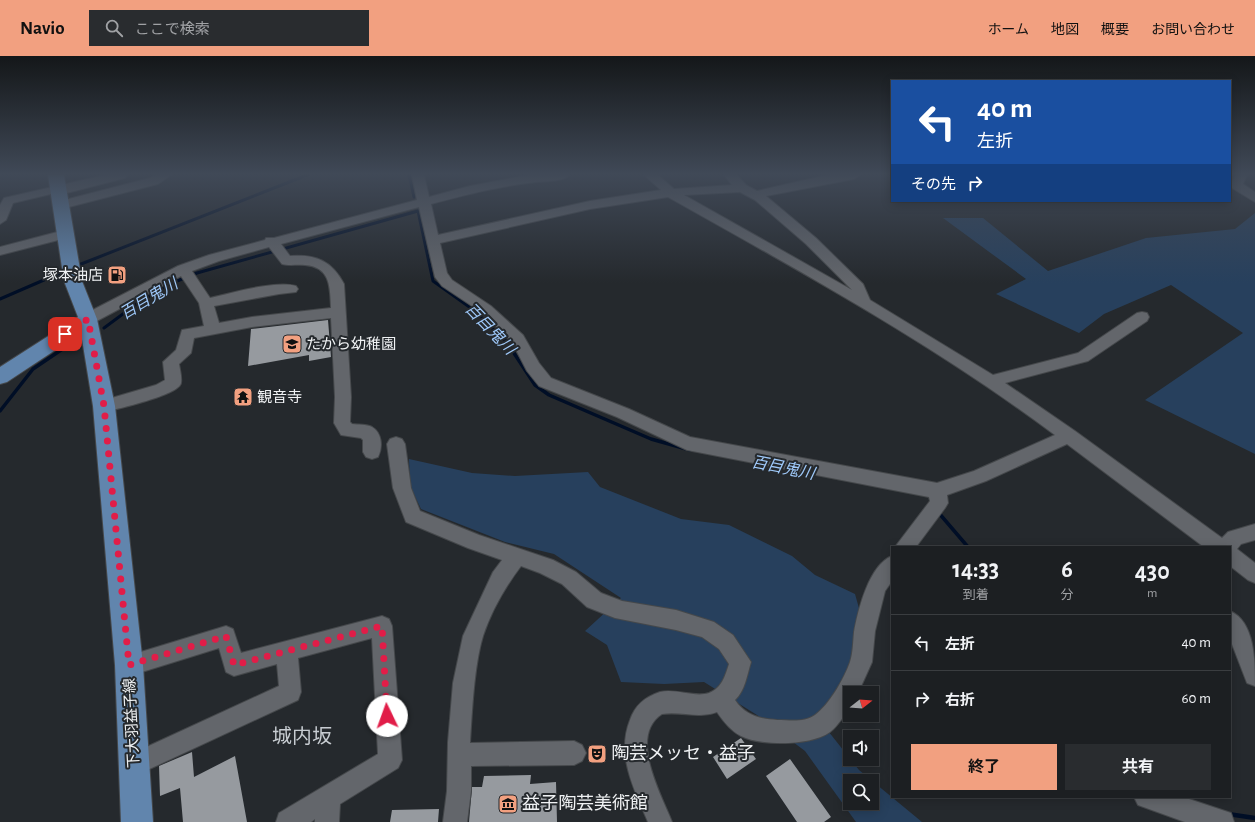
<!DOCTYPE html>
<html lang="ja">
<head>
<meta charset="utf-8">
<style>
  body { margin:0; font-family:"Alegreya Sans","Noto Sans JP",sans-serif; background:#292c2f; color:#f1f3f6; height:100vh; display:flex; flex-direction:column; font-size:15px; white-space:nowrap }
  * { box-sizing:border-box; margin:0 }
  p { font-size:13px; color:#a0a2a5 }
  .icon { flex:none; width:22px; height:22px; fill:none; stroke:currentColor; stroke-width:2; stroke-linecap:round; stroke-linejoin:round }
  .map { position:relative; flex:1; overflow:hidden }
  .panel { position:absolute; left:891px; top:490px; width:340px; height:252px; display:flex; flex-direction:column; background:#1c1f22; border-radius:0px; box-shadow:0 2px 10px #0003,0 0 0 1px #3a3d40 }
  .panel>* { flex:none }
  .top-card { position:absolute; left:891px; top:24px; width:340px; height:122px; border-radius:0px; box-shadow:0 2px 10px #0003,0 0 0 1px #3a3d40; background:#1a4fa0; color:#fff; overflow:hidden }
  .needle { width:26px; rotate:73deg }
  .fabs { position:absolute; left:843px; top:630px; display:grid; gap:8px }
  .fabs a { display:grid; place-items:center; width:36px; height:36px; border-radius:0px; background:#1c1f22; box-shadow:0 2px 10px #0003,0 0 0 1px #3a3d40; font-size:20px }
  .pin { position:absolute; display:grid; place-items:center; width:34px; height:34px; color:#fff; margin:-17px; border-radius:8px; box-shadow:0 2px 6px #0006 }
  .me { position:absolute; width:44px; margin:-22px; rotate:357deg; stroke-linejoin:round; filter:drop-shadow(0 0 3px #0008) }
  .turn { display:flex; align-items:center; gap:14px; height:84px; padding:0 20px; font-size:18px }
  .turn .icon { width:52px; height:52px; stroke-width:2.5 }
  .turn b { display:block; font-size:28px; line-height:34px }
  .then { display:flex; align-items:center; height:38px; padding:0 20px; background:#0003; gap:8px; font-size:15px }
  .eta { display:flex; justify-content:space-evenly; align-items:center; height:68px; text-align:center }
  .eta b { font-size:24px; font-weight:700; line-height:28px }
  .action { display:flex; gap:8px; margin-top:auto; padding:8px 20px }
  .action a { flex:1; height:46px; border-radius:0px; background:#f2a080; color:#111; font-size:16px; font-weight:700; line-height:46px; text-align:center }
  .action a+a { background:#292c2f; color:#f1f3f6 }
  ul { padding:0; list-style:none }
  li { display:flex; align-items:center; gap:12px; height:56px; padding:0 20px; border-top:1px solid #3a3d40 }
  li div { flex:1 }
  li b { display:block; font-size:15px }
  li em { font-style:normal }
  header { display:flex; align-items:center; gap:24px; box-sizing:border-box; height:56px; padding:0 20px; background:#f2a080; color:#111 }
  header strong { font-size:19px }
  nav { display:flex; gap:22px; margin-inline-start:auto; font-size:14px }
  .search { width:280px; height:36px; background:#292c2f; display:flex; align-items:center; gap:10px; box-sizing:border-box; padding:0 14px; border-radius:0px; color:#a0a2a5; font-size:15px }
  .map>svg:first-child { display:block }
  .green { fill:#27405d; fill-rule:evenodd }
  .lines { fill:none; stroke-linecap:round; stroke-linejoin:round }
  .stream-far2 { stroke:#000e26; stroke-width:3 }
  .stream-far1 { stroke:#000e26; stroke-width:3.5 }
  .stream { stroke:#000e26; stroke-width:4.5 }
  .building { fill:#969a9f }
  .minor-casing { stroke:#45484b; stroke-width:2 }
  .major-casing { stroke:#45484b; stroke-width:2 }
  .minor { fill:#63666b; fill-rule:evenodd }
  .major { fill:#6185ad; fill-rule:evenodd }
  .route { stroke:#e11d48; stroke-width:7; stroke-dasharray:0 12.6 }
  .labels { text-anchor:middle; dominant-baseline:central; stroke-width:4; stroke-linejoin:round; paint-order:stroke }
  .poi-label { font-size:15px; fill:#f0f2f4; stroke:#25292d; text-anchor:start }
  .street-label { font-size:15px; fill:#f0f2f4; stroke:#25292d }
  .water-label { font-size:16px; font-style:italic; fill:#9fc9fa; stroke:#25292d }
  .near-poi-label { font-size:18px; fill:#f0f2f4; stroke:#25292d; text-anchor:start }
  .near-quarter-label { font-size:20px; fill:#c7ccd1; stroke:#25292d }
</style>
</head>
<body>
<header>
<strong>Navio</strong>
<div class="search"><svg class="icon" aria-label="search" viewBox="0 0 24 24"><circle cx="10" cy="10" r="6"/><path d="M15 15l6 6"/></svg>ここで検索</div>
<nav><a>ホーム</a><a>地図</a><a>概要</a><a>お問い合わせ</a></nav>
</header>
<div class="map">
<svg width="1255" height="766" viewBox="0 0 1255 766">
  <rect width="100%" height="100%" fill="#25292d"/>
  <path class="green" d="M 1255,157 L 1255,398 L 1145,344 L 1243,277 L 1171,229 L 1104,258 L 1079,277 L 996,238 L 1026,223 L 943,162 L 983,162 L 1048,215 L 1146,182 L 1235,173 Z
    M 409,403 L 472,417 L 515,420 L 588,416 L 600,431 L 681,463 L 729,469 L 792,500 L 815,519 L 855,538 L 868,584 L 832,640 L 817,661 L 859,714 L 922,766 L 856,766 L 805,695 L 757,659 L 704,626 L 664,628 L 621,626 L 607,589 L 585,575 L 621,542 L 554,498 L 505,486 L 421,453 L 410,430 ZM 850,725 L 872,725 L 872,747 L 850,747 Z"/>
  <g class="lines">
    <path class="stream-far2" d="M 409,119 L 414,141
      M 76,210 L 307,119
      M 0,243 L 67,214
      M 104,272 L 135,249 L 167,229 L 197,217 L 418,155 L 433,225 L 475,255 L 506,286"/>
    <path class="stream-far1" d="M 506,285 L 535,329 L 549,339 L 651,383 L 690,394
      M 0,355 L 33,313 L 64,292
      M 938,456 L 968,491"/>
    <path class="stream" d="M 1228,758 L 1255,762"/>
  </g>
  <path class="building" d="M 328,264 L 331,301 L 309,305 L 309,299 L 248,310 L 251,273 Z
    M 741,682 L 756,703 L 727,723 L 713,701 Z
    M 192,696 L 194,721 L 235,700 L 247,766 L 183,766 L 180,732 L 160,740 L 159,710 Z
    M 790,703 L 831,761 L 824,766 L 797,766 L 766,720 Z
    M 531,719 L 530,728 L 556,726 L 557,766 L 469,766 L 472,731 L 482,731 L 484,720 Z
    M 439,753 L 438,766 L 390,766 L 392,754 Z"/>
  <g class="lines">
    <defs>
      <path id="minor" d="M 105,119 L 127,119 L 125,122 L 59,139 L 55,137 L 13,147 L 6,164 L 0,168 L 0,149 L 4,142 Z
        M 155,119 L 171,119 L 158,128 L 65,152 L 61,153 L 55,149 L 57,146 L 150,122 Z
        M 412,119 L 424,119 L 429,141 L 470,130 L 528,119 L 569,119 C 563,126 545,125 536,126 C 500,130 465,139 431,148 L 438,179 L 590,145 L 661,134 L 644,119 L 658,119 L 674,133 L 732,129 L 724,119 L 737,119 L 746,129 L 757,135 L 827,119 L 860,119 L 854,123 L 766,140 L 816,182 L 863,228 L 870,244 L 993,319 L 1078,297 L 1137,257 L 1142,256 L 1147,257 L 1149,261 L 1147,265 L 1088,305 L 1005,327 L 1075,375 L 1222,482 L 1228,476 L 1255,468 L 1255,484 L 1241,488 L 1237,493 L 1255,507 L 1255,527 L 1248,524 L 1230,510 L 1230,491 L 1204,491 L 1067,388 L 986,425 L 947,439 L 948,447 L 945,452 L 916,491 L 895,491 L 930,445 L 929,441 L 687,394 L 617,361 L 539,330 L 527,315 L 512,286 L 481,256 L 442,230 L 435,221 L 419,151 L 281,188 L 290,200 C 316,198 332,205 344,228 L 351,341 L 350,366 L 352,368 C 358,369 366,368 372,371 C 382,377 383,391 378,401 L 372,403 L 366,401 L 363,396 L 363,384 L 361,382 L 341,379 L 334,367 L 335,341 L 331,262 L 252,271 L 194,282 L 191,297 L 179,308 C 180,314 182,321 181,327 C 179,339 117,353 104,356 L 98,354 L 96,350 L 98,346 L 156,329 L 165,324 L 163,306 L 176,294 L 182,274 L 204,270 L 199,247 L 181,220 L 93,267 L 88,268 L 83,267 L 81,263 L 83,259 L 178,210 L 209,199 L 265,184 L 266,182 L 274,182 L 417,144 ZM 740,136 L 755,144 L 806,188 L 852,234 L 684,139 ZM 668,141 C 800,215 933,288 1055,379 L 974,415 L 937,427 L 690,381 L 629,353 L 551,322 L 539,307 L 523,279 L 491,250 L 452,224 L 447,217 L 440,187 L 590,153 ZM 269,191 L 282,208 C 290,210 297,208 305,209 C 331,211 330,232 331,252 L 252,261 L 219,267 L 214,250 L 279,238 L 296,236 L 298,233 L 296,230 C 276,224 232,237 210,242 L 192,215 L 219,205 Z
        M 1235,119 L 1247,119 L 1243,128 L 1255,136 L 1255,146 L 1232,132 L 1230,129 Z
        M 65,174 L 72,178 L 70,181 L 0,199 L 0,191 Z
        M 396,381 L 402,383 L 405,388 L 411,432 L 420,455 L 479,479 L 553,504 L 576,516 L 601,537 L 622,545 L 676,554 L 714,566 L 733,579 L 751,606 C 747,619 745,635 735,644 C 745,659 759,663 777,664 C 789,664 804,667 815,659 C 829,649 844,623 850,606 C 853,597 853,586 854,576 C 858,554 869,509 892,500 L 892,525 L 885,535 L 875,575 L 872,606 L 858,637 L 850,637 L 850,652 C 844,659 838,670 830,676 C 811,690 761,690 741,680 C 731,675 723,665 717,656 C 699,663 681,655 662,658 C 628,680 661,738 672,766 L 648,766 C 634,733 616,699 630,664 C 635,649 645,641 660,636 C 676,632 694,642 709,637 C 722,632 725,620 729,608 L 719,593 L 702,581 L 676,574 L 615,562 L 587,551 L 562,528 L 540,517 L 521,510 C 505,531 491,556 483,580 C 474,610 472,656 470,687 L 574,685 L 582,689 L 586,697 L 582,705 L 574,709 L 471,710 L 471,735 L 467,766 L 443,766 L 447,735 L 448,686 L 453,627 L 463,580 L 493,516 L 502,504 L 468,492 L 406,466 L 393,432 L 387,388 L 390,383 Z
        M 1230,555 C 1255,566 1255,605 1255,630 L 1247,627 L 1230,583 Z
        M 382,560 L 389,563 L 392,570 L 402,704 L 398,712 L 340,748 L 339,766 L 315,766 L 315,763 L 311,766 L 276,766 L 279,757 L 378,698 L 372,582 L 298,602 L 301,636 L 298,644 L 143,716 L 135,720 L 127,716 L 123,708 L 127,700 L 279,630 L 277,608 L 234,620 L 226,616 L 219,592 L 129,620 L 121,616 L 118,609 L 121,602 L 226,570 L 233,573 L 241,597 Z
        M 1134,741 L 1183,741 L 1231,757 L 1234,766 L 1185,766 L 1138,749 Z"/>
      <path id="major" d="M 48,119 L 64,119 L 82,225 L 97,263 L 115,350 L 143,609 L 153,766 L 121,766 L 115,609 L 93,350 L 81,277 L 7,326 L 0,328 L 0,311 L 78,261 L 64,225 Z"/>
    </defs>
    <use href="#minor" class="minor-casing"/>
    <use href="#major" class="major-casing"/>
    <use href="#minor" class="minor"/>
    <use href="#major" class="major"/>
  </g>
  <linearGradient id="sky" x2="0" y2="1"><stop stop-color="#141719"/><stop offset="0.52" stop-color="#404957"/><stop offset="1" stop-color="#404957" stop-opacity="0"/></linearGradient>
  <rect width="1255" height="227" fill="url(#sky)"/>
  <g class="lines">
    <path class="route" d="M 65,278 L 88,263 L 104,350 L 129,609 L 226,580 L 234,609 L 382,570 L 387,660"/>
  </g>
  <defs>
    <symbol id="fuel-square" viewBox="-11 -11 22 22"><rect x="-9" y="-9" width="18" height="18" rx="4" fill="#f2a080" stroke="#25292d"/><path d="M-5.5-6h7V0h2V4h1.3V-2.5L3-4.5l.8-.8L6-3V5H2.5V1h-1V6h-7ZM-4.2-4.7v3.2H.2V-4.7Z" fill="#111"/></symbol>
    <symbol id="school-square" viewBox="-11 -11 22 22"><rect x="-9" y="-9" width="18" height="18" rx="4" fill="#f2a080" stroke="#25292d"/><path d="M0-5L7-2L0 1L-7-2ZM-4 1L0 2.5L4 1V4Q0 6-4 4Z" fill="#111"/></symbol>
    <symbol id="temple-square" viewBox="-11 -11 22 22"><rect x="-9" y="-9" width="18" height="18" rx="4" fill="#f2a080" stroke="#25292d"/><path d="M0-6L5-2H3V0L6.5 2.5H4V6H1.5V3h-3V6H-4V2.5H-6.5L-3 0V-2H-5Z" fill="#111"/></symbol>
    <symbol id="theatre-square" viewBox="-11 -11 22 22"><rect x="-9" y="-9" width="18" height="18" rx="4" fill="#f2a080" stroke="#25292d"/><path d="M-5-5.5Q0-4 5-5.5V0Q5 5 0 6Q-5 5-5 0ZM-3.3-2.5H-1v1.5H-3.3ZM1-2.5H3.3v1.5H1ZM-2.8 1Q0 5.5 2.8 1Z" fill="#111"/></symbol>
    <symbol id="museum-square" viewBox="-11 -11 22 22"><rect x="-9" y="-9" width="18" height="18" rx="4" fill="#f2a080" stroke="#25292d"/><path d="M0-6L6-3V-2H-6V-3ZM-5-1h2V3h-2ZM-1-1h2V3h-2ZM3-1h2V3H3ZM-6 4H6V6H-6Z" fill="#111"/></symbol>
  </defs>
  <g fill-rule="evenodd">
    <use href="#fuel-square" x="106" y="208" width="22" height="22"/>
    <use href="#school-square" x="281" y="277" width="22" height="22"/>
    <use href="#temple-square" x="232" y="330" width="22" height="22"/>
    <use href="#theatre-square" x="586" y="687" width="22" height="22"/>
    <use href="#museum-square" x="497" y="737" width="22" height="22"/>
  </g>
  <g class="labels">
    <g class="poi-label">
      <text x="103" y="219" text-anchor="end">塚本油店</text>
      <text x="306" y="288">たから幼稚園</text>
      <text x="257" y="341">観音寺</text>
    </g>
    <g class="street-label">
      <text transform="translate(132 667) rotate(-93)">下大羽益子線</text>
    </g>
    <g class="water-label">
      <text transform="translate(149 243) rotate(-31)">百目鬼川</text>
      <text transform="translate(490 273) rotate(46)">百目鬼川</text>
      <text transform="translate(783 412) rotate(11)">百目鬼川</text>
    </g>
    <g class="near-poi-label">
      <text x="611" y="698">陶芸メッセ・益子</text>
      <text x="522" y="748">益子陶芸美術館</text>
    </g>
    <g class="near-quarter-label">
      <text x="302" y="681">城内坂</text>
    </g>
  </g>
</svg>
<div class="fabs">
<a><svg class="needle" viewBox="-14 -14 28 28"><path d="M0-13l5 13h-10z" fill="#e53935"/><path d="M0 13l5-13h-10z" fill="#a0a2a5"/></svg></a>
<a><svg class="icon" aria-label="sound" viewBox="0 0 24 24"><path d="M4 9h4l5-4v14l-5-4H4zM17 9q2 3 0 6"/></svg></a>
<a><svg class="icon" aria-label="search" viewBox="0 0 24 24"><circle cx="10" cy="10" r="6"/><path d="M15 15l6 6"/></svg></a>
</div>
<div class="pin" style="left:65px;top:278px;background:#d93025"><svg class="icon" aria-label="arrive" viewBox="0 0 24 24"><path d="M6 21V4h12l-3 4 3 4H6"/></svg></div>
<svg class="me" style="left:387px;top:660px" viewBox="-20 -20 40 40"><circle r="19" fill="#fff"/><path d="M0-13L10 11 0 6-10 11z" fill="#e11d48"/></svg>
<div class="top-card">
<div class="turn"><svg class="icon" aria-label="left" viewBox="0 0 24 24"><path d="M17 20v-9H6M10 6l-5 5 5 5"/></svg><div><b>40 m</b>左折</div></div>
<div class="then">その先<svg class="icon" aria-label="right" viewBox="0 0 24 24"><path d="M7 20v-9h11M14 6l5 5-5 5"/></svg></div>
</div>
<section class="panel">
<div class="eta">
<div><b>14:33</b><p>到着</p></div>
<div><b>6</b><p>分</p></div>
<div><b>430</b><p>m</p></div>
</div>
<ul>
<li><svg class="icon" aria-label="left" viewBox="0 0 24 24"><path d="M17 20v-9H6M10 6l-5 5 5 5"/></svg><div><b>左折</b></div><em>40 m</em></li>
<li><svg class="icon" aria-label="right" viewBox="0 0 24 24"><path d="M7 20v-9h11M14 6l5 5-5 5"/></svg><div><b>右折</b></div><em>60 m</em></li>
</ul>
<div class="action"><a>終了</a><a>共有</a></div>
</section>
</div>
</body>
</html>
